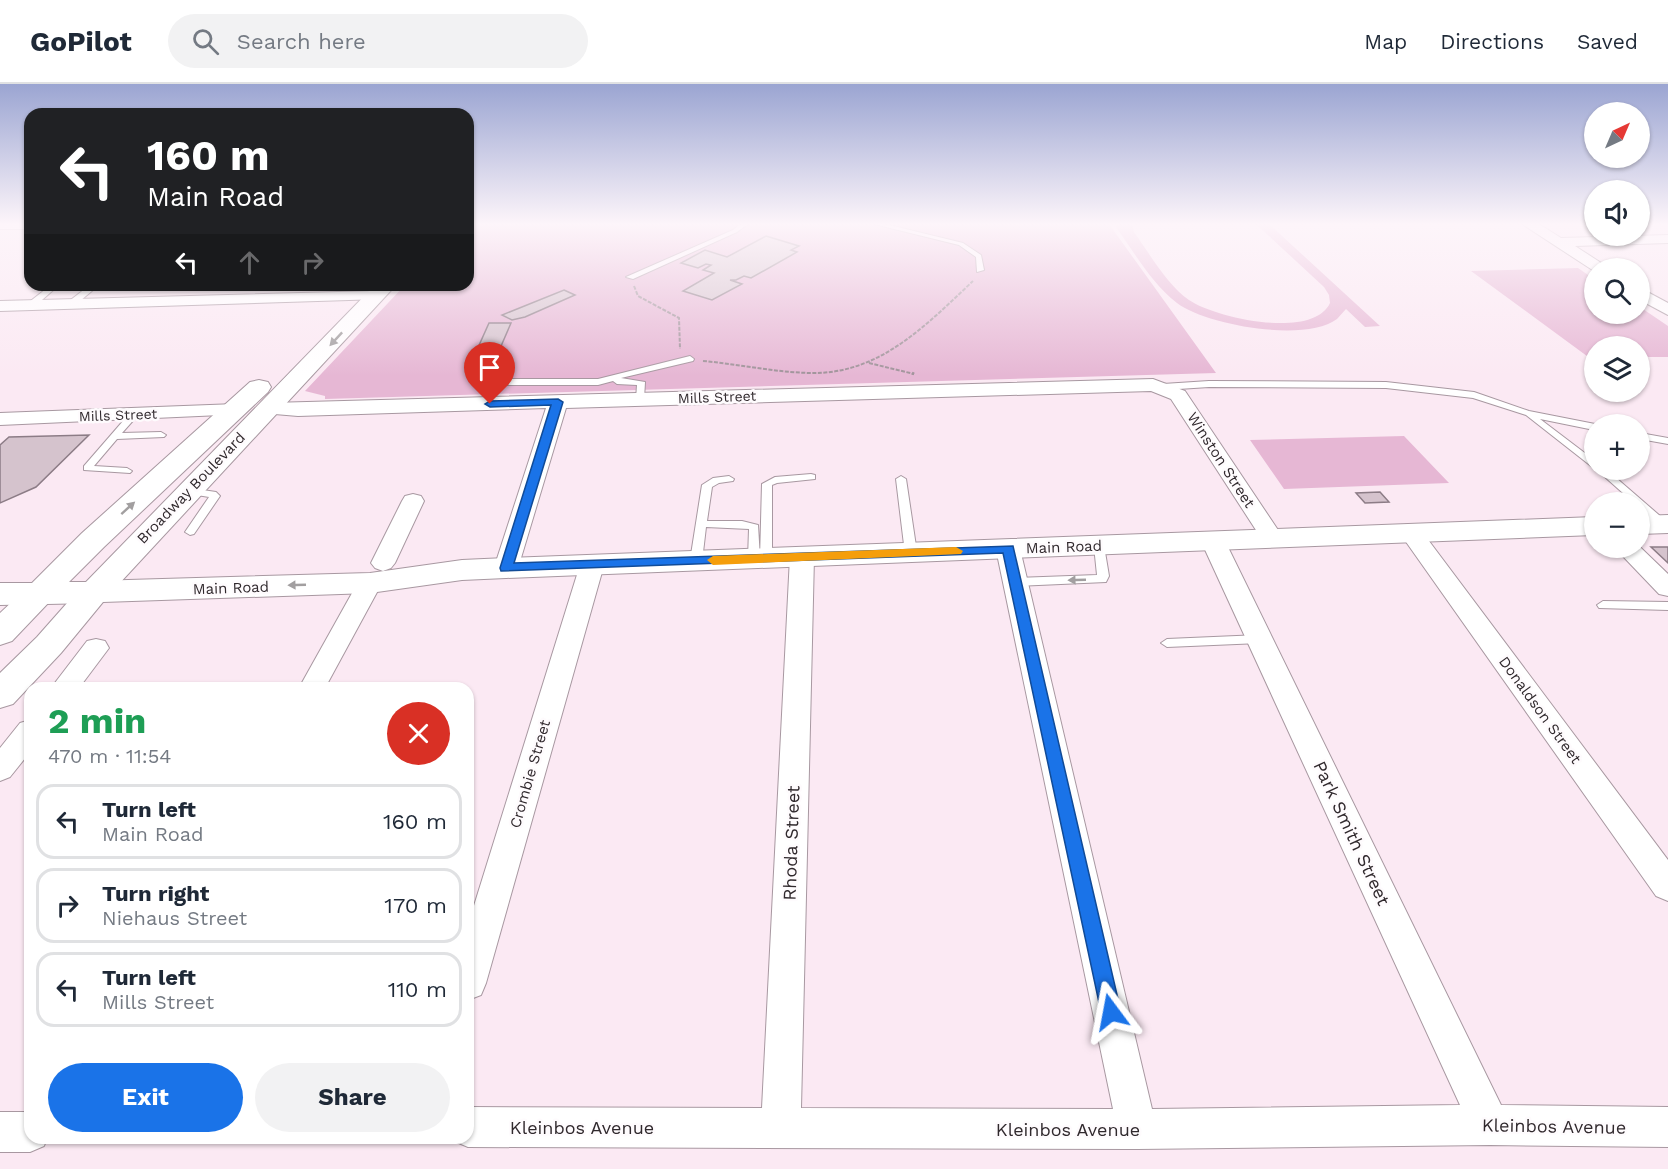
<!DOCTYPE html>
<html lang="en">
<head>
<meta charset="utf-8">
<style>
  body { margin:0; font-family:"Work Sans",sans-serif; background:#f2f2f3; color:#1f2937; height:100vh; display:flex; flex-direction:column; font-size:22px; white-space:nowrap }
  * { box-sizing:border-box; margin:0 }
  p { font-size:20px; color:#747a83 }
  .icon { flex:none; width:33px; height:33px; fill:none; stroke:currentColor; stroke-width:2; stroke-linecap:round; stroke-linejoin:round }
  .map { position:relative; flex:1; overflow:hidden }
  .sheet { position:absolute; left:24px; top:598px; width:450px; height:462px; display:flex; flex-direction:column; background:#fff; border-radius:18px; box-shadow:0 2px 4px #0004 }
  .sheet>* { flex:none }
  .banner { position:absolute; left:24px; top:24px; width:450px; height:183px; border-radius:18px; box-shadow:0 2px 4px #0004; background:#202124; color:#fff; overflow:hidden }
  .needle { width:39px; rotate:44deg }
  .fabs { position:absolute; left:1584px; top:18px; display:grid; gap:12px }
  .fabs a { display:grid; place-items:center; width:66px; height:66px; border-radius:50%; background:#fff; box-shadow:0 2px 4px #0004; font-size:30px }
  .pin { position:absolute; display:grid; place-items:center; width:51px; height:51px; color:#fff; margin:-62px -26px; border-radius:50% 50% 50% 0; rotate:-45deg; box-shadow:0 0 6px #0007 }
  .pin .icon { rotate:45deg }
  .me { position:absolute; width:66px; margin:-33px; rotate:347deg; stroke-linejoin:round; filter:drop-shadow(0 0 4px #0008) }
  .turn { display:flex; align-items:center; gap:21px; height:126px; padding:0 24px; font-size:27px }
  .turn .icon { width:78px; height:78px; stroke-width:2.5 }
  .turn b { display:block; font-size:42px; line-height:51px }
  .lanes { display:flex; align-items:center; height:57px; padding:0 24px; background:#0003; justify-content:center; gap:30px; direction:ltr }
  .lanes .off { opacity:.35 }
  .round { display:grid; place-items:center; flex:none; width:63px; height:63px; border-radius:32px; background:#f2f2f3 }
  .overview { display:flex; align-items:center; justify-content:space-between; height:102px; padding:0 24px }
  h1 { font-size:36px; font-weight:700; line-height:45px; color:#1e9e55 }
  .cta { display:flex; gap:12px; margin-top:auto; padding:12px 24px }
  .cta a { flex:1; height:69px; border-radius:36px; background:#1a73e8; color:#fff; font-size:24px; font-weight:700; line-height:69px; text-align:center }
  .cta a+a { background:#f2f2f3; color:#1f2937 }
  ul { padding:0; list-style:none }
  li { display:flex; align-items:center; gap:18px; height:75px; margin:0 12px 9px; padding:0 12px; border:3px solid #e0e1e3; border-radius:18px }
  li div { flex:1 }
  li b { display:block; font-size:22px }
  li em { font-style:normal }
  header { display:flex; align-items:center; gap:36px; box-sizing:border-box; height:84px; padding:0 30px; background:#fff; border-bottom:2px solid #e0e1e3 }
  header strong { font-size:28px }
  nav { display:flex; gap:33px; margin-inline-start:auto; font-size:21px }
  .search { width:420px; height:54px; background:#f2f2f3; display:flex; align-items:center; gap:15px; box-sizing:border-box; padding:0 21px; border-radius:33px; color:#747a83; font-size:22px }
  .map>svg:first-child { display:block }
  .green { fill:#e6b7d4 }
  .building { fill:#d5c3cd; stroke:#8c7c86; stroke-width:1.5 }
  .lines { fill:none; stroke-linecap:round; stroke-linejoin:round }
  .lane-casing { stroke:#a898a1; stroke-width:2 }
  .street-casing { stroke:#a898a1; stroke-width:2 }
  .secondary-casing { stroke:#a898a1; stroke-width:2 }
  .primary-casing { stroke:#a898a1; stroke-width:2 }
  .path-far1 { stroke:#a1949b; stroke-width:2; stroke-dasharray:4 1.5; stroke-linecap:butt }
  .path { stroke:#a1949b; stroke-width:3; stroke-dasharray:5 2; stroke-linecap:butt }
  .lane { fill:#fff; fill-rule:evenodd }
  .street { fill:#fff; fill-rule:evenodd }
  .secondary { fill:#fff; fill-rule:evenodd }
  .primary { fill:#fff; fill-rule:evenodd }
  .oneway { fill:#a29fa0 }
  .route { fill:#1a73e8; stroke:#114b97; stroke-width:1.5 }
  .slow { fill:#f59e0b }
  .labels { text-anchor:middle; dominant-baseline:central; stroke-width:5; stroke-linejoin:round; paint-order:stroke }
  .far-street-label { font-size:14px; fill:#30292d; stroke:#fefbfd }
  .street-label { font-size:15px; fill:#30292d; stroke:#fefbfd }
  .near-street-label { font-size:18px; fill:#30292d; stroke:#fefbfd }
</style>
</head>
<body>
<header>
<strong>GoPilot</strong>
<div class="search"><svg class="icon" aria-label="search" viewBox="0 0 24 24"><circle cx="10" cy="10" r="6"/><path d="M15 15l6 6"/></svg>Search here</div>
<nav><a>Map</a><a>Directions</a><a>Saved</a></nav>
</header>
<div class="map">
<svg width="1668" height="1085" viewBox="0 0 1668 1085">
  <rect width="100%" height="100%" fill="#fbe9f3"/>
  <path class="green" d="M 468,140 L 1109,140 L 1216,289 L 325,315 L 325,312 L 305,307 L 405,201 L 468,201 Z
    M 1117,140 L 1132,140 L 1134,148 C 1149,169 1168,202 1189,216 C 1215,234 1313,256 1330,219 L 1329,211 L 1324,203 L 1256,140 L 1269,140 L 1380,242 L 1365,243 L 1346,225 C 1343,228 1340,232 1337,235 C 1305,259 1206,241 1177,219 C 1152,200 1134,168 1116,143 Z
    M 1578,184 L 1594,195 L 1594,230 L 1640,230 L 1640,223 L 1668,242 L 1668,273 L 1640,273 L 1640,262 L 1594,262 L 1594,275 L 1591,275 L 1471,187 Z
    M 1404,352 L 1449,399 L 1284,405 L 1250,356 Z"/>
  <path class="building" d="M 766,152 L 799,162 L 791,166 L 797,168 L 751,194 L 744,192 L 736,196 L 730,196 L 742,200 L 712,216 L 683,207 L 714,189 L 703,186 L 711,181 L 706,180 L 698,184 L 681,179 L 705,166 L 727,173 Z
    M 564,206 L 575,211 L 525,233 L 512,236 L 502,231 Z
    M 489,239 L 511,239 L 495,276 L 472,277 Z
    M 89,351 L 36,403 L 0,419 L 0,361 L 9,353 Z
    M 1380,408 L 1389,418 L 1365,419 L 1356,409 Z
    M 1651,463 L 1668,463 L 1668,479 Z"/>
  <g class="lines">
    <defs>
      <path id="lane" d="M 741,140 L 748,140 L 737,148 L 633,195 L 626,193 L 733,146 Z
        M 874,140 L 885,140 L 963,159 L 981,171 L 984,186 L 977,188 L 976,173 L 959,161 Z
        M 51,201 L 59,201 L 34,223 L 28,223 L 28,219 Z
        M 90,201 L 99,201 L 74,222 L 68,222 L 68,218 Z
        M 690,272 L 694,275 L 693,277 L 621,294 L 645,298 L 644,315 L 640,318 L 636,315 L 637,301 L 617,300 L 613,297 L 598,301 L 491,301 L 487,298 L 491,295 L 598,295 Z
        M 1209,297 L 1386,298 L 1474,308 L 1529,327 L 1595,340 L 1594,346 L 1540,335 L 1594,376 L 1594,383 L 1591,382 L 1526,331 L 1473,314 L 1386,304 L 1209,303 L 1163,306 L 1159,303 L 1163,300 Z
        M 133,328 L 138,331 L 122,349 L 161,348 L 166,351 L 164,353 L 117,355 L 94,382 L 127,384 L 132,387 L 130,389 L 84,386 L 84,382 L 130,329 Z
        M 1640,349 L 1668,354 L 1668,360 L 1640,355 Z
        M 1597,386 L 1607,386 L 1667,438 L 1667,442 L 1659,442 L 1640,425 L 1640,418 L 1633,418 Z
        M 811,390 L 815,391 L 815,395 L 777,399 L 772,401 L 772,475 L 770,478 L 762,478 L 760,475 L 762,400 L 775,393 Z
        M 729,392 L 734,395 L 733,397 L 719,399 L 712,403 L 707,437 L 742,437 L 758,441 L 760,475 L 754,479 L 748,475 L 749,445 L 706,443 L 702,477 L 700,480 L 692,480 L 690,477 L 702,401 L 713,394 Z
        M 901,392 L 906,395 L 917,469 L 911,473 L 905,469 L 896,395 Z
        M 189,404 L 216,408 L 220,412 L 194,450 L 190,451 L 185,448 L 209,413 L 185,409 L 184,407 Z
        M 1099,459 L 1104,462 L 1109,492 L 1106,498 L 1016,502 L 1010,498 L 1016,494 L 1097,491 L 1094,462 Z
        M 1603,517 L 1668,518 L 1668,526 L 1599,524 L 1597,521 Z
        M 1260,551 L 1266,555 L 1260,559 L 1167,563 L 1161,559 L 1167,555 Z"/>
      <path id="street" d="M 0,140 L 30,140 L 30,145 L 0,145 Z
        M 1522,140 L 1539,140 L 1561,154 L 1668,151 L 1668,159 L 1575,162 L 1609,184 L 1594,184 L 1594,187 Z
        M 1640,204 L 1668,219 L 1668,231 L 1640,216 Z
        M 375,207 L 383,212 L 381,215 L 0,227 L 0,217 Z
        M 1153,295 L 1185,307 L 1284,455 L 1281,460 L 1273,462 L 1265,460 L 1171,315 L 1151,307 L 566,324 L 518,484 L 514,489 L 506,492 L 498,489 L 494,484 L 546,324 L 298,332 L 263,329 L 260,325 L 263,321 L 270,319 Z
        M 236,320 L 243,322 L 246,326 L 243,330 L 0,341 L 0,329 Z
        M 413,410 L 421,412 L 424,417 L 395,479 L 391,484 L 383,487 L 375,484 L 371,479 L 402,417 L 405,412 Z
        M 1412,443 L 1420,445 L 1668,776 L 1668,817 L 1656,812 L 1404,455 L 1401,450 L 1404,445 Z
        M 1213,450 L 1221,452 L 1225,457 L 1501,1021 L 1668,1023 L 1668,1063 L 1490,1061 L 1137,1065 L 468,1063 L 454,1057 L 453,1054 L 468,1054 L 468,1023 L 762,1024 L 790,473 L 794,468 L 802,465 L 810,468 L 814,473 L 801,1024 L 1113,1025 L 996,465 L 1000,460 L 1008,458 L 1016,460 L 1020,465 L 1152,1025 L 1460,1021 L 1201,457 L 1205,452 Z
        M 1640,463 L 1668,490 L 1668,512 L 1659,510 L 1615,464 Z
        M 592,473 L 600,476 L 604,481 L 486,899 L 481,911 L 468,916 L 468,841 L 580,481 L 584,476 Z
        M 370,491 L 379,493 L 382,499 L 325,604 L 299,604 L 361,493 Z
        M 96,555 L 105,557 L 109,564 L 79,604 L 51,604 L 87,557 Z
        M 30,636 L 30,668 L 10,693 L 0,697 L 0,664 L 20,639 Z
        M 0,1028 L 30,1028 L 30,1054 L 47,1054 L 44,1062 L 30,1068 L 0,1068 Z"/>
      <path id="secondary" d="M 1668,431 L 1668,449 L 1640,450 L 1640,432 Z
        M 1594,433 L 1594,451 L 506,494 L 462,496 L 370,509 L 103,518 L 61,569 L 13,620 L 0,624 L 0,589 L 37,553 L 83,501 L 94,497 L 370,489 L 462,476 L 506,474 Z
        M 42,496 L 53,500 L 58,507 L 53,514 L 12,557 L 0,561 L 0,529 L 31,500 Z"/>
      <path id="primary" d="M 375,201 L 396,201 L 105,515 L 94,519 L 0,521 L 0,499 L 32,499 L 82,449 L 250,298 L 259,296 L 268,298 L 271,303 L 268,308 L 104,463 L 69,498 L 86,498 Z"/>
    </defs>
    <use href="#lane" class="lane-casing"/>
    <use href="#street" class="street-casing"/>
    <use href="#secondary" class="secondary-casing"/>
    <use href="#primary" class="primary-casing"/>
    <path class="path-far1" d="M 634,202 L 638,212 L 679,234 L 680,265
      M 703,277 C 738,280 773,288 809,289 C 879,291 925,242 973,197
      M 869,279 L 914,290"/>
    <path class="path" d="M 912,289 L 914,290"/>
    <use href="#lane" class="lane"/>
    <use href="#street" class="street"/>
    <use href="#secondary" class="secondary"/>
    <use href="#primary" class="primary"/>
  </g>
  <defs><path id="oneway-solid" d="M-6-.8H1V-3.2L6.5 0L1 3.2V.8H-6Z" transform="scale(1.5)"/></defs>
  <g class="oneway">
    <use href="#oneway-solid" transform="translate(336 255) rotate(133)"/>
    <use href="#oneway-solid" transform="translate(128 424) rotate(-42)"/>
    <use href="#oneway-solid" transform="translate(1077 496) rotate(178)"/>
    <use href="#oneway-solid" transform="translate(297 501) rotate(178)"/>
  </g>
  <linearGradient id="sky" x2="0" y2="1"><stop stop-color="#9ba5d2"/><stop offset="0.48" stop-color="#fdf5fa"/><stop offset="1" stop-color="#fdf5fa" stop-opacity="0"/></linearGradient>
  <rect width="1668" height="292" fill="url(#sky)"/>
  <path class="route" d="M 558,315 L 563,318 L 514,479 L 1013,462 L 1121,928 L 1118,935 L 1111,938 L 1104,935 L 1101,928 L 1003,469 L 501,487 L 500,484 L 551,321 L 490,323 L 485,320 L 490,317 Z"/>
  <path class="slow" d="M 956,463 L 963,467 L 961,470 L 713,481 L 707,476 L 713,472 Z"/>
  <g class="labels">
    <g class="far-street-label">
      <text transform="translate(717 313) rotate(-2)">Mills Street</text>
      <text transform="translate(118 331) rotate(-2)">Mills Street</text>
    </g>
    <g class="street-label">
      <text transform="translate(1221 376) rotate(57)">Winston Street</text>
      <text transform="translate(191 404) rotate(-46)">Broadway Boulevard</text>
      <text transform="translate(1064 463) rotate(-2)">Main Road</text>
      <text transform="translate(231 504) rotate(-2)">Main Road</text>
      <text transform="translate(1540 626) rotate(54)">Donaldson Street</text>
      <text transform="translate(530 690) rotate(-74)">Crombie Street</text>
    </g>
    <g class="near-street-label">
      <text transform="translate(1352 749) rotate(65)">Park Smith Street</text>
      <text transform="translate(791 759) rotate(-88)">Rhoda Street</text>
      <text transform="translate(1554 1042) rotate(1)">Kleinbos Avenue</text>
      <text x="582" y="1043">Kleinbos Avenue</text>
      <text x="1068" y="1045">Kleinbos Avenue</text>
    </g>
  </g>
</svg>
<div class="fabs">
<a><svg class="needle" viewBox="-14 -14 28 28"><path d="M0-13l5 13h-10z" fill="#e53935"/><path d="M0 13l5-13h-10z" fill="#747a83"/></svg></a>
<a><svg class="icon" aria-label="sound" viewBox="0 0 24 24"><path d="M4 9h4l5-4v14l-5-4H4zM17 9q2 3 0 6"/></svg></a>
<a><svg class="icon" aria-label="search" viewBox="0 0 24 24"><circle cx="10" cy="10" r="6"/><path d="M15 15l6 6"/></svg></a>
<a><svg class="icon" aria-label="layers" viewBox="0 0 24 24"><path d="M12 4l9 5-9 5-9-5zM3 14l9 5 9-5"/></svg></a>
<a>+</a>
<a>−</a>
</div>
<div class="pin" style="left:490px;top:320px;background:#d93025"><svg class="icon" aria-label="arrive" viewBox="0 0 24 24"><path d="M6 21V4h12l-3 4 3 4H6"/></svg></div>
<svg class="me" style="left:1111px;top:928px" viewBox="-20 -20 40 40"><path d="M0-17L14 15 0 8-14 15z" fill="#1a73e8" stroke="#fff" stroke-width="4"/></svg>
<div class="banner">
<div class="turn"><svg class="icon" aria-label="left" viewBox="0 0 24 24"><path d="M17 20v-9H6M10 6l-5 5 5 5"/></svg><div><b>160 m</b>Main Road</div></div>
<div class="lanes"><svg class="icon" aria-label="left" viewBox="0 0 24 24"><path d="M17 20v-9H6M10 6l-5 5 5 5"/></svg><svg class="icon off" aria-label="ahead" viewBox="0 0 24 24"><path d="M12 20V5M6 11l6-6 6 6"/></svg><svg class="icon off" aria-label="right" viewBox="0 0 24 24"><path d="M7 20v-9h11M14 6l5 5-5 5"/></svg></div>
</div>
<section class="sheet">
<div class="overview"><div><h1>2 min</h1><p>470 m · 11:54</p></div><a class="round" style="background:#d93025;color:#fff"><svg class="icon" aria-label="close" viewBox="0 0 24 24"><path d="M6 6l12 12M18 6L6 18"/></svg></a></div>
<ul>
<li><svg class="icon" aria-label="left" viewBox="0 0 24 24"><path d="M17 20v-9H6M10 6l-5 5 5 5"/></svg><div><b>Turn left</b><p>Main Road</p></div><em>160 m</em></li>
<li><svg class="icon" aria-label="right" viewBox="0 0 24 24"><path d="M7 20v-9h11M14 6l5 5-5 5"/></svg><div><b>Turn right</b><p>Niehaus Street</p></div><em>170 m</em></li>
<li><svg class="icon" aria-label="left" viewBox="0 0 24 24"><path d="M17 20v-9H6M10 6l-5 5 5 5"/></svg><div><b>Turn left</b><p>Mills Street</p></div><em>110 m</em></li>
</ul>
<div class="cta"><a>Exit</a><a>Share</a></div>
</section>
</div>
</body>
</html>
